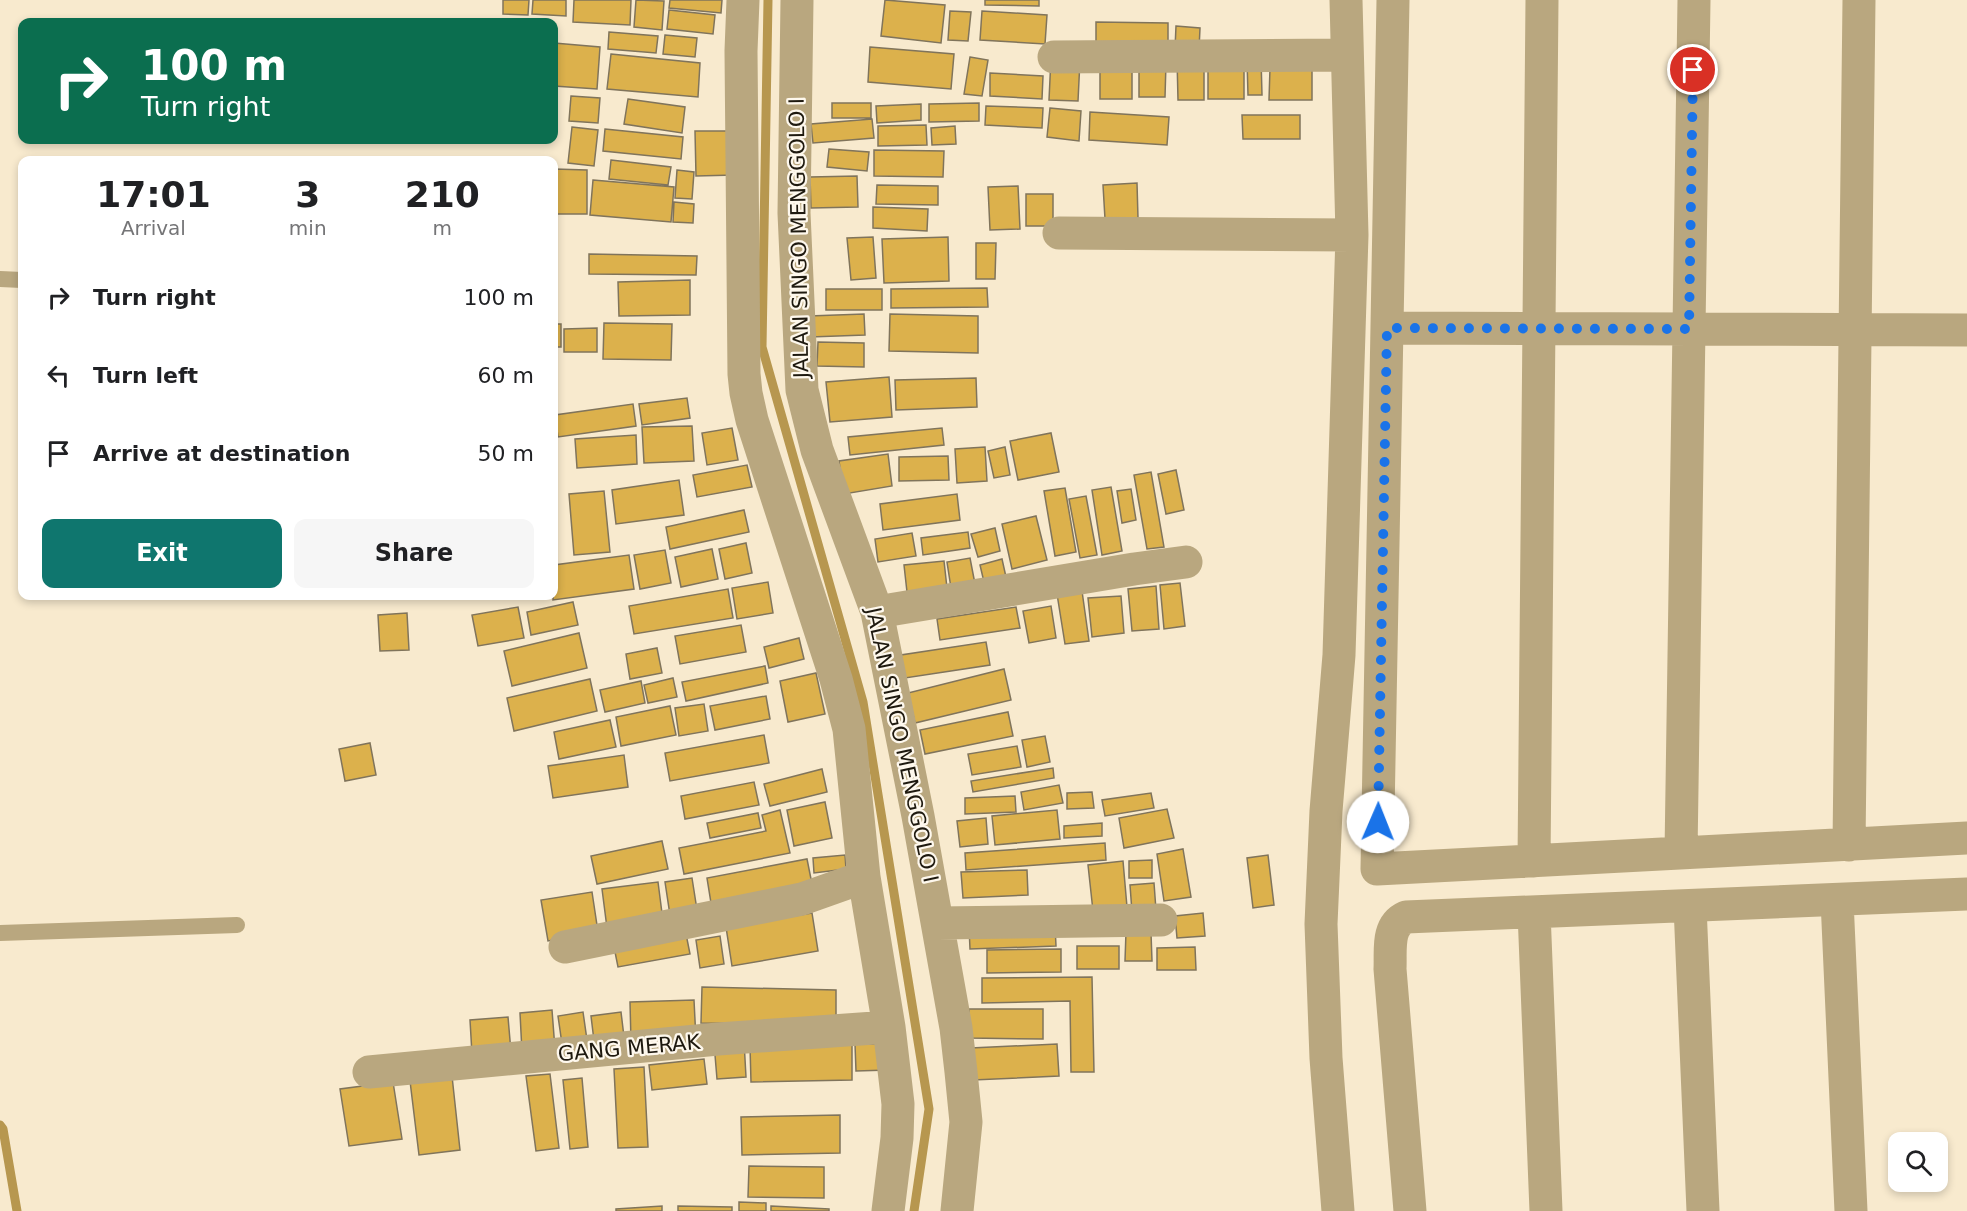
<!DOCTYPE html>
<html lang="en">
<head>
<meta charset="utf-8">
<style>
  body { margin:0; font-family:"DejaVu Sans",sans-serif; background:#f6f6f6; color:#202124; height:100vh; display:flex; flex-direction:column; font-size:22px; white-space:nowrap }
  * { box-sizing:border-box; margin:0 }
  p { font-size:20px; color:#757577 }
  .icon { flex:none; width:33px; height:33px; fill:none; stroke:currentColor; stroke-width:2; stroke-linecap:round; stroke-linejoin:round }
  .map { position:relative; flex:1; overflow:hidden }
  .details { position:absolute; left:18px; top:156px; width:540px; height:444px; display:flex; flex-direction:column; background:#fff; border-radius:12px; box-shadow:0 3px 9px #0003 }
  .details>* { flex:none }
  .banner { position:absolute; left:18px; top:18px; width:540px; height:126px; border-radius:12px; box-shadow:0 3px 9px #0003; background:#0b6e4f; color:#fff; overflow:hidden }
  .fabs { position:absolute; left:1888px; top:1132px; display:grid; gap:12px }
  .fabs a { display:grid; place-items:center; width:60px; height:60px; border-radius:12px; background:#fff; box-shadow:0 3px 9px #0003; font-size:30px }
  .pin { position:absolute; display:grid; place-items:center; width:51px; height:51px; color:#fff; margin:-26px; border:3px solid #fff; border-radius:50%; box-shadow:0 2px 6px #0007 }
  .me { position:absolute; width:66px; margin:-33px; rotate:1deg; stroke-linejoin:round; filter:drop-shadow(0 0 4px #0008) }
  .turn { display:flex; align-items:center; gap:21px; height:126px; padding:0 24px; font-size:27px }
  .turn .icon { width:78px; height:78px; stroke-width:2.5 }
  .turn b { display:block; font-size:42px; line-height:51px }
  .eta { display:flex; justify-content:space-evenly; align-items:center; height:102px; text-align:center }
  .eta b { font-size:36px; font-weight:600; line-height:42px }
  .primary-button { display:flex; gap:12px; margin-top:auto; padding:12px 24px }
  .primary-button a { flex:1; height:69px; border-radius:12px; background:#0f766e; color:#fff; font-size:24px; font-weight:600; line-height:69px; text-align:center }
  .primary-button a+a { background:#f6f6f6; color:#202124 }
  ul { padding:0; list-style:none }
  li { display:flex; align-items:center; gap:18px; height:78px; padding:0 24px }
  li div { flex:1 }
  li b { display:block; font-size:22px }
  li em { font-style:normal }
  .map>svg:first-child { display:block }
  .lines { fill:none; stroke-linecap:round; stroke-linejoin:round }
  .stream { stroke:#b7974f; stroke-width:9 }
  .building { fill:#dcb14c; stroke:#80745b; stroke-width:1.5 }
  .service { stroke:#b9a77f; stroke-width:16 }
  .minor { stroke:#b9a77f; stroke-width:33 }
  .route { stroke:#1a73e8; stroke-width:10; stroke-dasharray:0 18 }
  .labels { text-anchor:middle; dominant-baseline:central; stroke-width:4.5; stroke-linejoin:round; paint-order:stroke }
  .street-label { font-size:21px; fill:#1e190f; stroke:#fef8ed }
</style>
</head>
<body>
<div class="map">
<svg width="1967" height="1211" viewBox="0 0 1967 1211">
  <rect width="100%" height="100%" fill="#f8eace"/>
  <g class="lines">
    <path class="stream" d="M 768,0 L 762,347 L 863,702 L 929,1109 L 914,1211
      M 0,1125 L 3,1129 L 17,1211"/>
  </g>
  <path class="building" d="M 503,0 L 529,0 L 528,15 L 503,14 Z
    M 533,0 L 566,0 L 566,16 L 532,14 Z
    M 574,0 L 631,0 L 630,25 L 573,22 Z
    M 636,0 L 664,1 L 662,30 L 634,27 Z
    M 670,0 L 722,0 L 721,13 L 669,8 Z
    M 885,0 L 945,5 L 941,43 L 881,36 Z
    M 985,0 L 1039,0 L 1039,6 L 985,5 Z
    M 669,10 L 715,15 L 713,34 L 667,29 Z
    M 950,11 L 971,12 L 968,41 L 948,40 Z
    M 982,11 L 1047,15 L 1045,44 L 980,40 Z
    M 1096,22 L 1168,23 L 1168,50 L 1096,49 Z
    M 1176,26 L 1200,28 L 1199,50 L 1175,49 Z
    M 609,32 L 658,36 L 656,53 L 608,49 Z
    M 665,35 L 697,38 L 695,57 L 663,54 Z
    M 554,43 L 600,47 L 597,89 L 554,86 Z
    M 870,47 L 954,54 L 951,89 L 868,82 Z
    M 611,54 L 700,63 L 698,97 L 607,89 Z
    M 970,57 L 988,60 L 982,96 L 964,94 Z
    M 1051,58 L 1080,60 L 1078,101 L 1049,100 Z
    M 1177,58 L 1204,58 L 1204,100 L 1178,100 Z
    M 1244,58 L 1244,99 L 1208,99 L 1208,59 Z
    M 1261,58 L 1262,95 L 1248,95 L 1247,59 Z
    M 1100,63 L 1132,63 L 1132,99 L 1100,99 Z
    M 1139,63 L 1166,63 L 1165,97 L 1139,97 Z
    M 1270,68 L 1312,68 L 1312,100 L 1269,100 Z
    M 990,73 L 1043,76 L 1042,99 L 990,96 Z
    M 571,96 L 600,98 L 598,123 L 569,121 Z
    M 628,99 L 685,107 L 682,133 L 624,124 Z
    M 832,103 L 871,103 L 871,118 L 832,118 Z
    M 979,103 L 979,121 L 929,122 L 929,104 Z
    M 921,104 L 921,120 L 877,123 L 876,106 Z
    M 986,106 L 1043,108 L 1042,128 L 985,125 Z
    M 1050,108 L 1081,111 L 1079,141 L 1047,137 Z
    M 1090,112 L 1169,117 L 1167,145 L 1089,140 Z
    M 1242,115 L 1300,115 L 1300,139 L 1243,139 Z
    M 872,119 L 874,138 L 813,143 L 811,124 Z
    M 926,125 L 927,145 L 878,146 L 878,126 Z
    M 955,126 L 956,144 L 932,145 L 931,128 Z
    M 572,127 L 598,130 L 594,166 L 568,163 Z
    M 605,129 L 683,137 L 681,159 L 603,151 Z
    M 695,131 L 734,131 L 735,175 L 696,176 Z
    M 829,149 L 869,152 L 867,171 L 827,167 Z
    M 874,150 L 944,151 L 943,177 L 874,176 Z
    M 611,160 L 671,167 L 668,185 L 609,179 Z
    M 554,169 L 587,170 L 587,214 L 554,214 Z
    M 677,170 L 694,172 L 692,199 L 675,198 Z
    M 857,176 L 858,207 L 811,208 L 810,177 Z
    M 593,180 L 674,187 L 671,222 L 590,215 Z
    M 1137,183 L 1138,218 L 1105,219 L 1103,185 Z
    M 877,185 L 938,186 L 938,205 L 876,204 Z
    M 1018,186 L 1020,229 L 990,230 L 988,187 Z
    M 1026,194 L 1053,194 L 1053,226 L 1026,226 Z
    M 674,202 L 694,204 L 693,223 L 673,222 Z
    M 873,207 L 928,209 L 927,231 L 873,228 Z
    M 873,237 L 876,278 L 851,280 L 847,238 Z
    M 948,237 L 949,281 L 884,283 L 882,239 Z
    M 976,243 L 996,243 L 995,279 L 976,279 Z
    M 589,254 L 697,256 L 696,275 L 589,274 Z
    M 690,280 L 690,315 L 619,316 L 618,282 Z
    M 987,288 L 988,307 L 891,308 L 891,289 Z
    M 826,289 L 882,289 L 882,310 L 826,310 Z
    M 864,314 L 865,335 L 810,337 L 809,316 Z
    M 890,314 L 978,316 L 978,353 L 889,351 Z
    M 604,323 L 672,324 L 671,360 L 603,359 Z
    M 554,324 L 561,324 L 561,347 L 554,347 Z
    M 597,328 L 597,352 L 564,352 L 564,329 Z
    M 818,342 L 864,343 L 864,367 L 817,366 Z
    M 889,377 L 892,417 L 830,422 L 826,382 Z
    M 976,378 L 977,407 L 896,410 L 895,380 Z
    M 687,398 L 690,418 L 642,425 L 639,404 Z
    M 633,404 L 636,426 L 558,437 L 555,415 Z
    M 692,426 L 694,461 L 644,463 L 642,427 Z
    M 732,428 L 738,460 L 707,465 L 702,433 Z
    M 942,428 L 944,445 L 850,455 L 848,437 Z
    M 1051,433 L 1059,472 L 1018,480 L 1010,441 Z
    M 636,435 L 637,464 L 577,468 L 575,439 Z
    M 985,447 L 987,481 L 957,483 L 955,449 Z
    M 1005,447 L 1010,475 L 994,478 L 988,451 Z
    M 888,454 L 892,486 L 844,494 L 839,461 Z
    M 948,456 L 949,480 L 899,481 L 899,457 Z
    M 747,465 L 752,487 L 697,497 L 693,475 Z
    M 1176,470 L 1184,510 L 1166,514 L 1158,474 Z
    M 1151,472 L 1164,547 L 1147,549 L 1134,475 Z
    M 679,480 L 684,515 L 616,524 L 612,490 Z
    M 1111,487 L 1122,551 L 1102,555 L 1092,490 Z
    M 1065,488 L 1076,552 L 1055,556 L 1044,491 Z
    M 1131,489 L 1136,520 L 1122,523 L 1117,491 Z
    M 604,491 L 610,552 L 574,555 L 569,494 Z
    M 957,494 L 960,520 L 883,530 L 880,504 Z
    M 1086,496 L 1097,555 L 1080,558 L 1069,499 Z
    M 744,510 L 749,532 L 670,549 L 666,527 Z
    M 1036,516 L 1047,560 L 1012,569 L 1002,524 Z
    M 995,528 L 1000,551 L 978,557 L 971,534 Z
    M 968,532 L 970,548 L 923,555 L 921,538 Z
    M 912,533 L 916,556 L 878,562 L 875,539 Z
    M 746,543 L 752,573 L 725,579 L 719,549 Z
    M 712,549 L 718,579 L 681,587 L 675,557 Z
    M 665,550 L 671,583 L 640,589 L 634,555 Z
    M 629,555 L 634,589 L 553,600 L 554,565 Z
    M 970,558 L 975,584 L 951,588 L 947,562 Z
    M 1002,559 L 1006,577 L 984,582 L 980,565 Z
    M 944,561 L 947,588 L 907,592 L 904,565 Z
    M 768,582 L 773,613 L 737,619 L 732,588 Z
    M 1180,583 L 1185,626 L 1164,629 L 1160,585 Z
    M 1156,586 L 1159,629 L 1132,631 L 1128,589 Z
    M 728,589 L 733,618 L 634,634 L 629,606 Z
    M 1082,591 L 1089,641 L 1065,644 L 1057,594 Z
    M 1121,596 L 1124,633 L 1092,637 L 1088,598 Z
    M 573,602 L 578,625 L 531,635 L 527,612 Z
    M 1051,606 L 1056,638 L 1029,643 L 1023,611 Z
    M 518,607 L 524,638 L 478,646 L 472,615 Z
    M 1016,607 L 1020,628 L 940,640 L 937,619 Z
    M 407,613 L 409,650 L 380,651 L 378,615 Z
    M 741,625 L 746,652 L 680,664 L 675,636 Z
    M 579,633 L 587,668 L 512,686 L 504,651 Z
    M 799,638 L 804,659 L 769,668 L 764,647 Z
    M 986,642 L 990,665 L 905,678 L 901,655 Z
    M 657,648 L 662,673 L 630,679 L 626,654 Z
    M 765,666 L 768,683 L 686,701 L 682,682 Z
    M 1004,669 L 1011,700 L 915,723 L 908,693 Z
    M 816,673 L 825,714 L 788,722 L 780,681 Z
    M 673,678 L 677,697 L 648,703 L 644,685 Z
    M 590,679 L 597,711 L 514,731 L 507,698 Z
    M 641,681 L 645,703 L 605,712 L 600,690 Z
    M 766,696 L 770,719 L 715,730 L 710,706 Z
    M 704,704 L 708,731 L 679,736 L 675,708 Z
    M 670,706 L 676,735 L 621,746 L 616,717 Z
    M 1008,712 L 1013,736 L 925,754 L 920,730 Z
    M 610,720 L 616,747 L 559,759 L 554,732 Z
    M 764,735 L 769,763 L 670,781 L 665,753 Z
    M 1045,736 L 1050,762 L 1027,767 L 1022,740 Z
    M 370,743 L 376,775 L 345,781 L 339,749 Z
    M 1017,746 L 1021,767 L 972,775 L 968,754 Z
    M 624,755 L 628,787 L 553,798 L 548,766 Z
    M 1053,768 L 1054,778 L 973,792 L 971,781 Z
    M 822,769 L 827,792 L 770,806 L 764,784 Z
    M 754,782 L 759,805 L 685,819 L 681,796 Z
    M 1059,785 L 1063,803 L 1024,810 L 1021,792 Z
    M 1092,792 L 1094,808 L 1067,809 L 1067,793 Z
    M 1151,793 L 1154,808 L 1105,816 L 1102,800 Z
    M 1015,796 L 1016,812 L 965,814 L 965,798 Z
    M 825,802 L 832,838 L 794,846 L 787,810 Z
    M 1167,809 L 1174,838 L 1124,848 L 1119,818 Z
    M 780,810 L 790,853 L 684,874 L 679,848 L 766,831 L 762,815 Z
    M 1057,810 L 1060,839 L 995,845 L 992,816 Z
    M 758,813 L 761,828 L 710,838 L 707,823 Z
    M 986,818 L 988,844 L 960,847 L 957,821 Z
    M 1102,823 L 1102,836 L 1064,838 L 1064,826 Z
    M 662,841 L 668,869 L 597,884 L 591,856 Z
    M 1105,843 L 1106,860 L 966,870 L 965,853 Z
    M 1183,849 L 1191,897 L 1164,901 L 1157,854 Z
    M 845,855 L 846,869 L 814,873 L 813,858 Z
    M 1268,855 L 1274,905 L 1253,908 L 1247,858 Z
    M 807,859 L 813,889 L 712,909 L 707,878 Z
    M 1152,860 L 1152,878 L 1129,878 L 1129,861 Z
    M 1123,861 L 1127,907 L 1093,911 L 1088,865 Z
    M 1027,870 L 1028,895 L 963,898 L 961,872 Z
    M 692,878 L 697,910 L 670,915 L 665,882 Z
    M 658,882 L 663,921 L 607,928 L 602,889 Z
    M 1154,883 L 1156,910 L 1132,912 L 1130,885 Z
    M 592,892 L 598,932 L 548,941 L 541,900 Z
    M 812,913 L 818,951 L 732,966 L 726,927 Z
    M 1203,913 L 1205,936 L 1177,938 L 1175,916 Z
    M 1055,925 L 1056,946 L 970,949 L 969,927 Z
    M 1126,932 L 1151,933 L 1152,961 L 1125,961 Z
    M 686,934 L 690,954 L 618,967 L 614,947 Z
    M 720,936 L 724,964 L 700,968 L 696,940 Z
    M 1077,946 L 1119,946 L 1119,969 L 1077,969 Z
    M 1195,947 L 1196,970 L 1157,970 L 1157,948 Z
    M 1061,949 L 1061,972 L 987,973 L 987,950 Z
    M 1092,977 L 1094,1072 L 1071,1072 L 1070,1001 L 982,1003 L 982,978 Z
    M 702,987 L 836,990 L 836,1025 L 701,1023 Z
    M 694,1000 L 696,1040 L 631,1042 L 630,1002 Z
    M 969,1009 L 1043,1009 L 1043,1039 L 969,1038 Z
    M 552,1010 L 555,1049 L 522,1052 L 520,1013 Z
    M 583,1012 L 588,1047 L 563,1051 L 558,1016 Z
    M 621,1012 L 625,1045 L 595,1049 L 591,1016 Z
    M 508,1017 L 511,1052 L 472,1054 L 470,1020 Z
    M 744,1041 L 746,1077 L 717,1079 L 714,1043 Z
    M 855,1044 L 887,1044 L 888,1070 L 856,1071 Z
    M 1057,1044 L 1059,1076 L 973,1080 L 971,1048 Z
    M 852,1045 L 852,1080 L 751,1082 L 750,1046 Z
    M 704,1059 L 707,1084 L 652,1090 L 649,1065 Z
    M 644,1067 L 648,1147 L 618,1148 L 614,1069 Z
    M 550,1074 L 559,1148 L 536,1151 L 526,1076 Z
    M 452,1076 L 460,1150 L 419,1155 L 410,1081 Z
    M 582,1078 L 588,1147 L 570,1149 L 563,1080 Z
    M 393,1082 L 402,1139 L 349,1146 L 340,1089 Z
    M 840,1115 L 840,1153 L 742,1155 L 741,1117 Z
    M 749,1166 L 824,1167 L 824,1198 L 748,1197 Z
    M 739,1202 L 766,1203 L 766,1211 L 739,1211 Z
    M 662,1206 L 662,1211 L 616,1211 L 616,1209 Z
    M 678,1206 L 732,1207 L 732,1211 L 678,1211 Z
    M 771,1206 L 829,1209 L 829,1211 L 771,1211 Z"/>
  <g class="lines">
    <path class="service" d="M 0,279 L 22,280
      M 0,933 L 237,925"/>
    <path class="minor" d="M 743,0 L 741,51 L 744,374 L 746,393 L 752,420 L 836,679 L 849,729 L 864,877 L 889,1027 L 898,1104 L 897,1138 L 888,1211
      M 797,0 L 794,213 L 802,390 L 817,450 L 877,612 L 918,816 L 956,1028 L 961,1072 L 966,1122 L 957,1211
      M 1393,0 L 1377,869 L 1967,838
      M 1054,57 L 1347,55
      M 1059,233 L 1352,235
      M 1387,328 L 1967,330
      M 877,612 L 1134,569 L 1186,562
      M 1849,845 L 1859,0
      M 1681,853 L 1694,0
      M 1534,861 L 1542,0
      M 1837,900 L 1851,1211
      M 1690,906 L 1703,1211
      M 1534,912 L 1546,1211
      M 938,923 L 1161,920
      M 565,947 L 802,899 L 864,877
      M 369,1072 L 718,1039 L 889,1027
      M 1338,1211 L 1326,1058 L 1321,924 L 1326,811 L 1339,655 L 1352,235 L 1346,0
      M 1410,1211 L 1390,969 C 1391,951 1386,926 1406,917 L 1967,894"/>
  </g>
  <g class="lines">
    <path class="route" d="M 1378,822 L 1387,328 L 1689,329 L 1693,70"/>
  </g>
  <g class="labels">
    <g class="street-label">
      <text transform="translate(799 238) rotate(-91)">JALAN SINGO MENGGOLO I</text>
      <text transform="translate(902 745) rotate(78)">JALAN SINGO MENGGOLO I</text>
      <text transform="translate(629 1048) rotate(-5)">GANG MERAK</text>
    </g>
  </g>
</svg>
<div class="fabs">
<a><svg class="icon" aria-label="search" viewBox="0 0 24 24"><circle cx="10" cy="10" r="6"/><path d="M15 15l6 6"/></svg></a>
</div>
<div class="pin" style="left:1693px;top:70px;background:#d93025"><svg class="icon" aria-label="arrive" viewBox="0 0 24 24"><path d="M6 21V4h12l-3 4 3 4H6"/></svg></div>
<svg class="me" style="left:1378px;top:822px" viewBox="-20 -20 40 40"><circle r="19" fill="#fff"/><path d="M0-13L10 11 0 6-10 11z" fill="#1a73e8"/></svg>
<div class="banner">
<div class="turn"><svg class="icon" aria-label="right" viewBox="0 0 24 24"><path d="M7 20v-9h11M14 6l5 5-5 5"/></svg><div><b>100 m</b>Turn right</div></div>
</div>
<section class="details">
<div class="eta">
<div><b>17:01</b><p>Arrival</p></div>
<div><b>3</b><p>min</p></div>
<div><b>210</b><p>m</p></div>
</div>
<ul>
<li><svg class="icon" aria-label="right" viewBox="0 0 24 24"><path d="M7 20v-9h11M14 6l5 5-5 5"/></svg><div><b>Turn right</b></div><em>100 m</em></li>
<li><svg class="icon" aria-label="left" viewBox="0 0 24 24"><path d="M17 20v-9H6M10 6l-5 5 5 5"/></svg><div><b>Turn left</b></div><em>60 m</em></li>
<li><svg class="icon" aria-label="arrive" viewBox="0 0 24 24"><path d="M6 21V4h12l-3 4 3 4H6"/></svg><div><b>Arrive at destination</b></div><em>50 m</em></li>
</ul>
<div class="primary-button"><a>Exit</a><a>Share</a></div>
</section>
</div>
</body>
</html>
